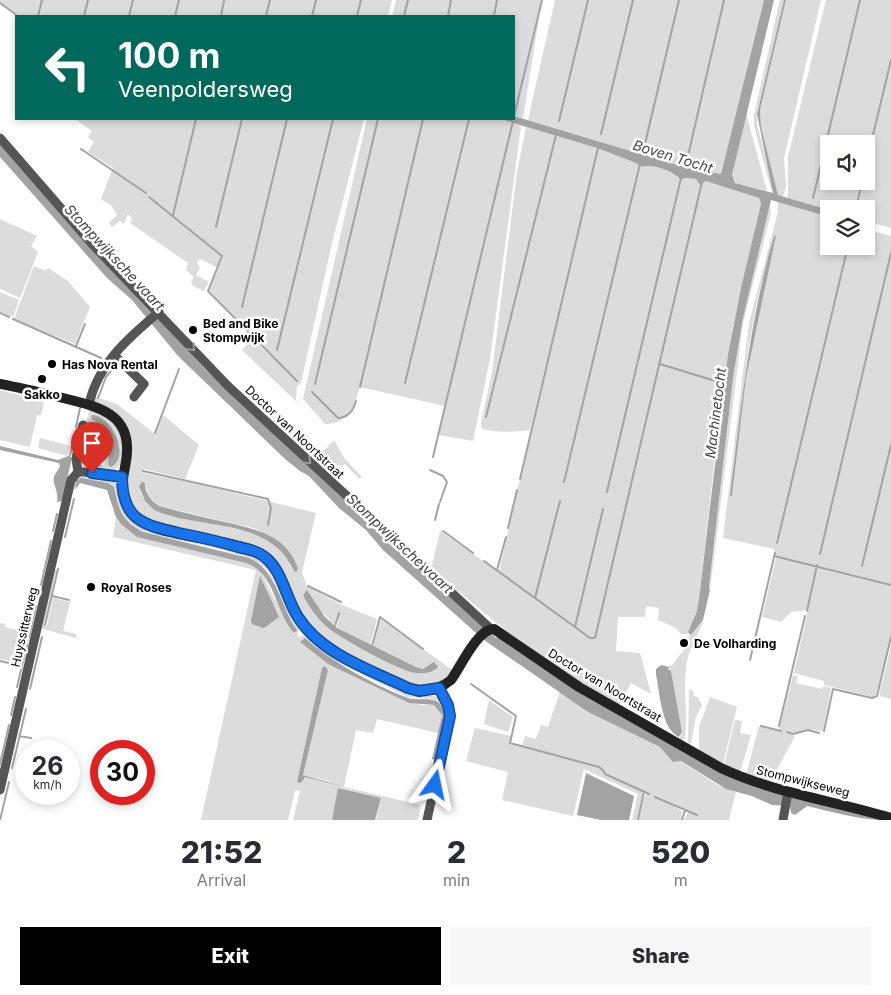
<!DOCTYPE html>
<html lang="en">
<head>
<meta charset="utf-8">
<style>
  body { margin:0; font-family:Inter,sans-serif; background:#f7f7f7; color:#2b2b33; height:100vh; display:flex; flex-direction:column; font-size:19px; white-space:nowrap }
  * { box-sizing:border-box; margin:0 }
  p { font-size:16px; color:#7c7c81 }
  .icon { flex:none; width:28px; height:28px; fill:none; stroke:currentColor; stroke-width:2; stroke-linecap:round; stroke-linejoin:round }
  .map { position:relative; height:820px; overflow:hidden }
  .side { display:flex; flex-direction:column; background:#fff; flex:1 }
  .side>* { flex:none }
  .top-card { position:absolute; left:15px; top:15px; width:500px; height:105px; border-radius:0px; box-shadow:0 2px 8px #0003; background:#00695c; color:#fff; overflow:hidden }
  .controls { position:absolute; left:820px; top:135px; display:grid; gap:10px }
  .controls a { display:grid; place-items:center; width:55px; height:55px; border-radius:0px; background:#fff; box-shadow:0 2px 8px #0003; font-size:25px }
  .speed { position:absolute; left:15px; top:740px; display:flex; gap:10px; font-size:25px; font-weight:700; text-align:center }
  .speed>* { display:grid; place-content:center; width:65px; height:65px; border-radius:50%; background:#fff; box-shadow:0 2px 8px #0003; line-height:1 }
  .speed small { font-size:12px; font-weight:400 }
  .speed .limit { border:8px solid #d22; background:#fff; color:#111 }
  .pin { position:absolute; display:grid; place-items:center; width:42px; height:42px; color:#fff; margin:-51px -21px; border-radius:50% 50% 50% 0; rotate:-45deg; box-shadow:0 0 5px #0007 }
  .pin .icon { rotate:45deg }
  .me { position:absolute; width:55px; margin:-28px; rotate:12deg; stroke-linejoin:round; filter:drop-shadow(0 0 4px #0008) }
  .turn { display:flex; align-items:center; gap:18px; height:105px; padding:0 20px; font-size:22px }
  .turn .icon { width:65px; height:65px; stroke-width:2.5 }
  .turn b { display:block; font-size:35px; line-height:42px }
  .eta { display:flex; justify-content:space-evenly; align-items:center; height:85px; text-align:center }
  .eta b { font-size:30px; font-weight:800; line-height:35px }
  .primary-button { display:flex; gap:10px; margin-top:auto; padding:10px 20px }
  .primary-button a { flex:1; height:58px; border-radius:0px; background:#000; color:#fff; font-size:20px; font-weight:800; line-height:58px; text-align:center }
  .primary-button a+a { background:#f7f7f7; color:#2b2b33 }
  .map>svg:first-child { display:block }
  .green { fill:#dcdcdc; fill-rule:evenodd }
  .water { fill:#a3a3a3 }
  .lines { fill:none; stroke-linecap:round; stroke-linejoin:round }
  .stream { stroke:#a3a3a3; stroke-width:2 }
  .street { stroke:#555; stroke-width:9 }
  .secondary { stroke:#222; stroke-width:10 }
  .oneway { stroke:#999 }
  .route-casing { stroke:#114b97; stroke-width:12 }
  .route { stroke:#1a73e8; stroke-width:9 }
  .poi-dot { fill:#000; stroke:#fff; stroke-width:2 }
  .labels { text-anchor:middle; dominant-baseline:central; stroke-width:5; stroke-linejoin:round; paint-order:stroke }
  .poi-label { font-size:12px; font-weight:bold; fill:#000; stroke:#fff; text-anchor:start }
  .street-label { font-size:12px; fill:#000; stroke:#fff }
  .water-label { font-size:14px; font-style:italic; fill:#444; stroke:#fff }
</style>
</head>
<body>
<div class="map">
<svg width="891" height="820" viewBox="0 0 891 820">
  <rect width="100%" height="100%" fill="#fff"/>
  <path class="green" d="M 0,0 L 392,0 L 388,16 L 21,16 L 0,4 Z
    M 396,0 L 542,0 L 523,118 L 514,116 L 514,16 L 392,16 Z
    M 555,0 L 764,0 L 721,174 L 684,167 L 528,120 Z
    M 780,0 L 784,0 L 757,114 L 757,124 L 774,189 L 771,189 L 754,126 L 754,115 Z
    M 786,0 L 821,0 L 784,158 L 786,186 L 783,197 L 778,195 L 761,127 L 760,110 Z
    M 826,0 L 891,0 L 891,228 L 866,221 L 866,209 L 829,210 L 788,198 L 788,157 ZM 829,144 L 866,144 L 866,181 L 829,181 Z
    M 746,113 L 767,191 L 735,183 L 732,175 Z
    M 75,119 L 364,119 L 332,243 L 301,383 L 297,386 L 296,400 L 300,405 L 242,350 L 252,339 L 299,382 L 209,290 L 218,268 L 201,259 L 197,262 L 200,268 L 196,275 L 209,282 L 204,291 L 193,286 L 191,282 L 194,277 L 186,270 L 188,263 L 130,223 L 132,219 L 128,214 L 124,224 L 120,221 L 112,227 L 109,223 L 117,215 L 111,205 L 101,199 L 113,168 L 88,152 L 94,142 L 88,137 L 92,131 Z
    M 367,119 L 500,119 L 521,126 L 490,359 L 473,441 L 439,435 L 445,406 L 360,387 C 353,408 351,423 325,424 L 303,399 Z
    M 526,127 L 597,148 L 636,163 L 641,167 C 652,163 674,171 681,180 C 698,173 741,192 759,198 L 761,204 L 733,327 L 714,464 L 700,591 L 697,611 L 688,632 L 691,635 L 703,620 L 703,622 C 697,637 687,652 686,669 C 683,693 688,716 685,739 L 681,741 L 679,740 L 682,732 L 671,672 L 668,666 L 672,665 L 691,641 L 689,639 L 690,634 L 681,634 L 676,628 L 658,620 L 659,608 L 646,606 L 645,617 L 618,617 L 616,651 L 640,653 L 651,694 L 631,683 L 619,705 L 542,660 L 431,569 L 440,531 L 526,591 L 499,571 L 548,356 L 530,430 C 514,432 498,433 482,429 L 481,423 L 492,372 L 517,172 Z
    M 778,202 L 829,217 L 829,246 L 866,246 L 866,229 L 891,236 L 891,640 L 876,694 L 873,697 L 824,685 L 824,681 L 794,673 L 808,610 L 791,612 L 781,622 L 762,617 L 776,558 L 774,549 L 723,538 L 749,323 L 778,212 ZM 774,236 L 776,236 L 746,378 L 732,496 L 731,496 L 748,350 L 757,301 Z
    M 770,204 L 771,213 L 743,323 L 710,590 L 709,587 L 733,378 L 743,318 Z
    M 0,219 L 37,236 L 31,246 L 38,252 L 20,298 L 0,289 Z
    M 34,266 L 46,271 L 48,268 L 68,281 L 90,307 L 75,344 L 14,319 Z
    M 0,292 L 19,300 L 13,317 L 0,312 Z
    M 0,390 L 44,402 L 41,415 L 37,415 L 30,447 L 0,440 Z
    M 93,396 L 117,404 L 155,434 L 163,415 L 199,445 L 185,479 L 144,469 L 143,473 L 185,481 L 316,513 L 302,572 L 307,587 L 340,604 L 377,619 L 370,646 L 337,628 L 339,611 L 334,625 L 315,604 L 308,591 L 303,595 L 344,639 L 405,669 L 414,673 L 427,673 L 430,666 L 423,669 L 416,667 L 373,646 L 380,619 L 454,671 C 443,682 428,689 412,685 C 388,680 322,643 307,623 C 293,606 283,578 273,558 L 157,524 C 89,492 172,424 92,402 ZM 145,483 L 148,495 L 159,506 L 257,529 L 290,552 L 298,569 L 294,571 C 268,516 201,531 154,510 L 145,501 L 140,491 Z
    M 90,408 C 113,419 125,429 122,456 C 121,463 121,466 115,470 L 102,471 L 98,466 L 98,464 L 104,465 L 110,439 L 105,438 L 105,435 L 94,433 L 87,461 L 93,462 L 87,467 C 72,456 86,424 90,408 Z
    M 40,438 L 71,446 L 68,456 L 38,448 Z
    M 334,440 L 345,459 L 362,477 L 359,479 L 345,464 L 342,466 L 339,465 L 336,469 L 338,472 L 331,478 L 314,461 Z
    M 81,476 L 113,481 C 125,493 115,510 138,526 C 147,531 158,532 167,535 C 189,540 248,548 263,562 C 281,578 287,608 300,628 L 297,634 L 299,637 L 307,635 L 408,693 L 439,697 L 447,709 L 444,709 L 433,699 L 407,697 L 331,659 L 305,638 L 300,642 L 328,664 L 421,705 L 434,705 L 442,715 L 438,733 L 377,719 L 373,733 L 356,730 L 344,787 L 421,805 L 418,820 L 376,820 L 381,798 L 339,788 L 332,820 L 293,820 L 300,791 L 295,790 L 288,820 L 201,820 L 256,570 L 113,537 L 116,517 L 121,524 L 138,537 L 246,563 C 266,569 266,585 276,601 C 282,612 290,621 297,630 C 284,611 280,586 265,568 C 250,551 169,540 143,532 C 124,521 117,509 114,487 L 81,478 L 73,491 L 73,483 ZM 325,666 L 327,670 L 303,775 L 342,784 L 305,777 L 297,782 L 322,669 Z
    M 57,569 L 44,625 L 47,626 L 53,598 L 70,602 L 63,631 L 76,634 L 76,638 L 40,628 L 54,571 Z
    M 37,606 L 16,711 L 12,716 L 29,644 L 25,644 L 20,663 L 0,659 L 0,623 L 5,624 L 5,627 L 28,633 L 27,637 L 30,637 Z
    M 891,645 L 891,699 L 879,696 Z
    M 793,675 L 798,676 L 796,683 L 822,689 L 824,686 L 831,688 L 823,731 L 808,729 L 793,733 L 786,731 L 786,733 L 795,736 L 770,782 L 748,775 L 747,771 L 759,726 L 782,732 L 779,729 Z
    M 689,689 L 693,691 L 694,696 L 698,697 L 702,705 L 696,717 L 691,743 L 688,745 Z
    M 560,691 L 588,712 L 660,747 L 675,762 L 680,761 L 719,786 L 736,792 L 729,820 L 684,820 L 688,812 L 698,815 L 656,796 L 682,811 L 681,820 L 639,820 L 644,796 L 649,793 L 616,779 L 643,792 L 637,820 L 632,820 L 638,794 L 584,769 L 573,816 L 502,800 L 508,772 L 466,761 L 475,728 L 511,736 L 510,743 L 522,746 L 525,736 L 536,739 L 541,725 L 548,727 Z
    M 710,697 L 737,707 L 723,764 L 699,750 L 699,727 Z
    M 489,700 L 513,717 L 508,732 L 484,724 Z
    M 735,720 L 742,721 L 740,733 L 751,735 L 741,769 L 739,772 L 724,765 Z"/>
  <path class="water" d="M 764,0 L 774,0 L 732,175 L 735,183 L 773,193 L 757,114 L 784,0 L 786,0 L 760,110 L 761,127 L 778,195 L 829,210 L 829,217 L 771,200 L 743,318 L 733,378 L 709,587 L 710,590 L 703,620 L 691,635 L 688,632 L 697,611 L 700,591 L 728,355 L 741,288 L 761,204 L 759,198 L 706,181 L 700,185 L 696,179 L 685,178 L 681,180 C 674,171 652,163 641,167 L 636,163 L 597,148 L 500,119 L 514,119 L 514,116 L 684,167 L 721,174 Z
    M 0,144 L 206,370 L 496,638 L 502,638 L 728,775 L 792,797 L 885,820 C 861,820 832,812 807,806 L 795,815 L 791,813 L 790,806 L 772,805 L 752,796 L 726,789 L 681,761 L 673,762 L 660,747 L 588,712 L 484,640 L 383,550 L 366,530 L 339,508 L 309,476 L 300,471 L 285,459 L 178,356 L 132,300 L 107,278 L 0,157 Z
    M 774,236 L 776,236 L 746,378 L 732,496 L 730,496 C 741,409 749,321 774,236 Z
    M 92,415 C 112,415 131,457 111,467 L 108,465 L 111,437 L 102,425 L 91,419 Z
    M 0,446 L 58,460 L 68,456 L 72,458 L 62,501 L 57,502 C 59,491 52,483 54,477 C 55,473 59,470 60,466 L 59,463 L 0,450 Z
    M 81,478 L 108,483 L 114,487 C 119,510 121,520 143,532 L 249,558 C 277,569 281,608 297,630 L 294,633 C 275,612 275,572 246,563 L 137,537 L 121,524 L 116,517 L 107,490 L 80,483 L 75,490 L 76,481 Z
    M 142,482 L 145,483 C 145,494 151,500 159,506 C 178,511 197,516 216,520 C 249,528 287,532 298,569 L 296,572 L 294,571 C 269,516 201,531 154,510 L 145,501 L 139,486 Z
    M 260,576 L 279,617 L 264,628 L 252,624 L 251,621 Z
    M 307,590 L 325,617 L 337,628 L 416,667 L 423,669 L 434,662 L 438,667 C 432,673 424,674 416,673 C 400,671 339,638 326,626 C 317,618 309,607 303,595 Z
    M 305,638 C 330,661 376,686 408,698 C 421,702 435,694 443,708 C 450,721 439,747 436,760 L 432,759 L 442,715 L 434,705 L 409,703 L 328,664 L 300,642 Z
    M 661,665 L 669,667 L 668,669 L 671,671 L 682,732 L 679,737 C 661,729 660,693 656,675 L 656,669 Z
    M 325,666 L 328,670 L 303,775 L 342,786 L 305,777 L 301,783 L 297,782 L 322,668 Z
    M 586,773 L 634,796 L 629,820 L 601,820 L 577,815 Z
    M 338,788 L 381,798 L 375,820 L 332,820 Z"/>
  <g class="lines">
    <path class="stream" d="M 0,3 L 18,16
      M 38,16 L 42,0
      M 84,16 L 88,0
      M 129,16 L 133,0
      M 175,16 L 179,0
      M 221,16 L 224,0
      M 266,16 L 270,0
      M 312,16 L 316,0
      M 357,16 L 361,0
      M 404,16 L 408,0
      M 448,16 L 451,0
      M 494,16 L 497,0
      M 514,116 L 542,0
      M 559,121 L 588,0
      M 601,134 L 633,0
      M 644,148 L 679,0
      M 81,149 L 146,193
      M 687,160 L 724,0
      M 866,164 L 891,60
      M 149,197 L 222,256 L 208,291 L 297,381
      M 813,198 L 860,0
      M 856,209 L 862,181
      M 173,215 L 196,119
      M 216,227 L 242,119
      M 242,307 L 287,119
      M 0,313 L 9,317
      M 13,319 L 101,358
      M 76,346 L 85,324
      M 277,350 L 333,119
      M 660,364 L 725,384
      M 405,383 L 469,119
      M 315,384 L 378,119
      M 360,387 L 423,119
      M 312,392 L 338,418 C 349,417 353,411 356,401
      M 98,398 L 106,377 L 116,365
      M 486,417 L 556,135
      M 76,427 L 80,408
      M 155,433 L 179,369
      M 70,456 L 74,437
      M 433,457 L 513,121
      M 430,470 L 443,476 L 447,482 L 440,502
      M 143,471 L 268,499 L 271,508 L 268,525
      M 520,479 L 598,148
      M 564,482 L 640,164
      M 607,492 L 681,178
      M 435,520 L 439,504
      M 508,528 L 517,490
      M 53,531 L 57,514
      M 443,531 L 473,553
      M 65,537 L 74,499
      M 777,543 L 848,246
      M 820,554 L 891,253
      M 774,556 L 891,585
      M 484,561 L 575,627 L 590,638 L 595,638 L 702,182
      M 862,566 L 891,445
      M 497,570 L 506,537
      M 41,585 L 51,541
      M 308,586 L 341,602
      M 52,596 L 69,600
      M 535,598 L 560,501
      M 807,611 L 817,565
      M 45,625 L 58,569
      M 335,626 L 339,613
      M 575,627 L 603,509
      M 29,637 L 36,606
      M 372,646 L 380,617 L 423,649
      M 750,660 L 775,553
      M 0,661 L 22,666
      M 471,684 L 516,716 L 510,743 L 599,767 L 603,770 L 605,774 L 649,794
      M 17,687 L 27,645
      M 30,689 L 42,637
      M 11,715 L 15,697
      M 761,726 L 781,731
      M 779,726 L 805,616
      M 824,731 L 833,689 L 872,698 L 877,696 L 891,637
      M 787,732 L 793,734 L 808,730 L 819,733
      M 19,736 L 31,738
      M 0,764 L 9,725
      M 12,768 L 26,709
      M 655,797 L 697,815
      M 0,820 L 9,782
      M 638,820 L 644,791
      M 682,820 L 685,810"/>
    <path class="street" d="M 0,138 L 93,245 L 228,386 L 491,629
      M 114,355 L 144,384 L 134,397
      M 89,404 C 98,364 128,338 159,312
      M 78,472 L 76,459 L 83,425
      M 0,790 L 71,480 L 78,472 L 84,472 L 123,477
      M 427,820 L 450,716 L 448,705 L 439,688
      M 783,820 L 788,792"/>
    <path class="secondary" d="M 0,384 C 21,388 42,393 63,398 C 104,408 136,416 125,467 C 121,484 121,502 134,516 C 155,538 230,537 260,554 C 284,567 288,608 307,630 C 332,658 375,672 408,688 C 424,692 438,691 451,680 C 460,668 478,628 494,629 L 579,687 L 721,768 C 774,793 835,801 891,818"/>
  </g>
  <defs><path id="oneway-chevron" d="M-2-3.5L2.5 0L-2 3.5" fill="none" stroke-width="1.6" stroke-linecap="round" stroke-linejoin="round" transform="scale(1.25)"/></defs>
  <g class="oneway">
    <use href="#oneway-chevron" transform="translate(192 348) rotate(48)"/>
    <use href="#oneway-chevron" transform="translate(308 461) rotate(43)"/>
  </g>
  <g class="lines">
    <defs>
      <path id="route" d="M 92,473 L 122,477 C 122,519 142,525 179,533 C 199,537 218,541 238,547 C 248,549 258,551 266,558 C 283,572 286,599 298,617 C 321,654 371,670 408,688 L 419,691 L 439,688 L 448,705 L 450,716 L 435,785"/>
    </defs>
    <use href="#route" class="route-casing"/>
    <use href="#route" class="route"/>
  </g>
  <g class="poi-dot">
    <circle cx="193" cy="330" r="5"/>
    <circle cx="52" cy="364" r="5"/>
    <circle cx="42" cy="379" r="5"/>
    <circle cx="91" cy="587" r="5"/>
    <circle cx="684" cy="643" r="5"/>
  </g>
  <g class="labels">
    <g class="poi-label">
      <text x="203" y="323">Bed and Bike<tspan x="203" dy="14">Stompwijk</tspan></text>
      <text x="62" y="364">Has Nova Rental</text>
      <text x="42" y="394" text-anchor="middle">Sakko</text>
      <text x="101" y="587">Royal Roses</text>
      <text x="694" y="643">De Volharding</text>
    </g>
    <g class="street-label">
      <text transform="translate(295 432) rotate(43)">Doctor van Noortstraat</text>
      <text transform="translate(24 627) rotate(-77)">Huyssitterweg</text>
      <text transform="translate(605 685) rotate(31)">Doctor van Noortstraat</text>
      <text transform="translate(803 781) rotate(14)">Stompwijkseweg</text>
    </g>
    <g class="water-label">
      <text transform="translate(673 156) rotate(17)">Boven Tocht</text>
      <text transform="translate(115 257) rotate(47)">Stompwijksche vaart</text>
      <text transform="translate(715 413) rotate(-83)">Machinetocht</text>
      <text transform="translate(400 543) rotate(43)">Stompwijksche vaart</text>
    </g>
  </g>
</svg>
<div class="controls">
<a><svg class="icon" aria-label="sound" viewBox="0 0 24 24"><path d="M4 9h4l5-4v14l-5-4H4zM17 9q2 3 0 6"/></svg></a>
<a><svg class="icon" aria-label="layers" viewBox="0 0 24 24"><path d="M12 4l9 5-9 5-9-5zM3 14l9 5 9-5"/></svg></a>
</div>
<div class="speed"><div>26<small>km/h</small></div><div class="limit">30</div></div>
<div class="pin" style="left:92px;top:473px;background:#d93025"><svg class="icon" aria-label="arrive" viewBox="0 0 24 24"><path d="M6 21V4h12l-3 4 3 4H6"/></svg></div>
<svg class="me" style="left:435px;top:785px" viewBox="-20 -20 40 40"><path d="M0-17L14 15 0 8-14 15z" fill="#1a73e8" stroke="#fff" stroke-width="4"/></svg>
<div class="top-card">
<div class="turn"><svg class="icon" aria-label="left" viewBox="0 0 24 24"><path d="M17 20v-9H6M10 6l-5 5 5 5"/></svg><div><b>100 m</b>Veenpoldersweg</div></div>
</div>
</div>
<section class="side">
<div class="eta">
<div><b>21:52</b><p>Arrival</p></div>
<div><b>2</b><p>min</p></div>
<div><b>520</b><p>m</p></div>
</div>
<div class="primary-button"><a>Exit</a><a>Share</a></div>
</section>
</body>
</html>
